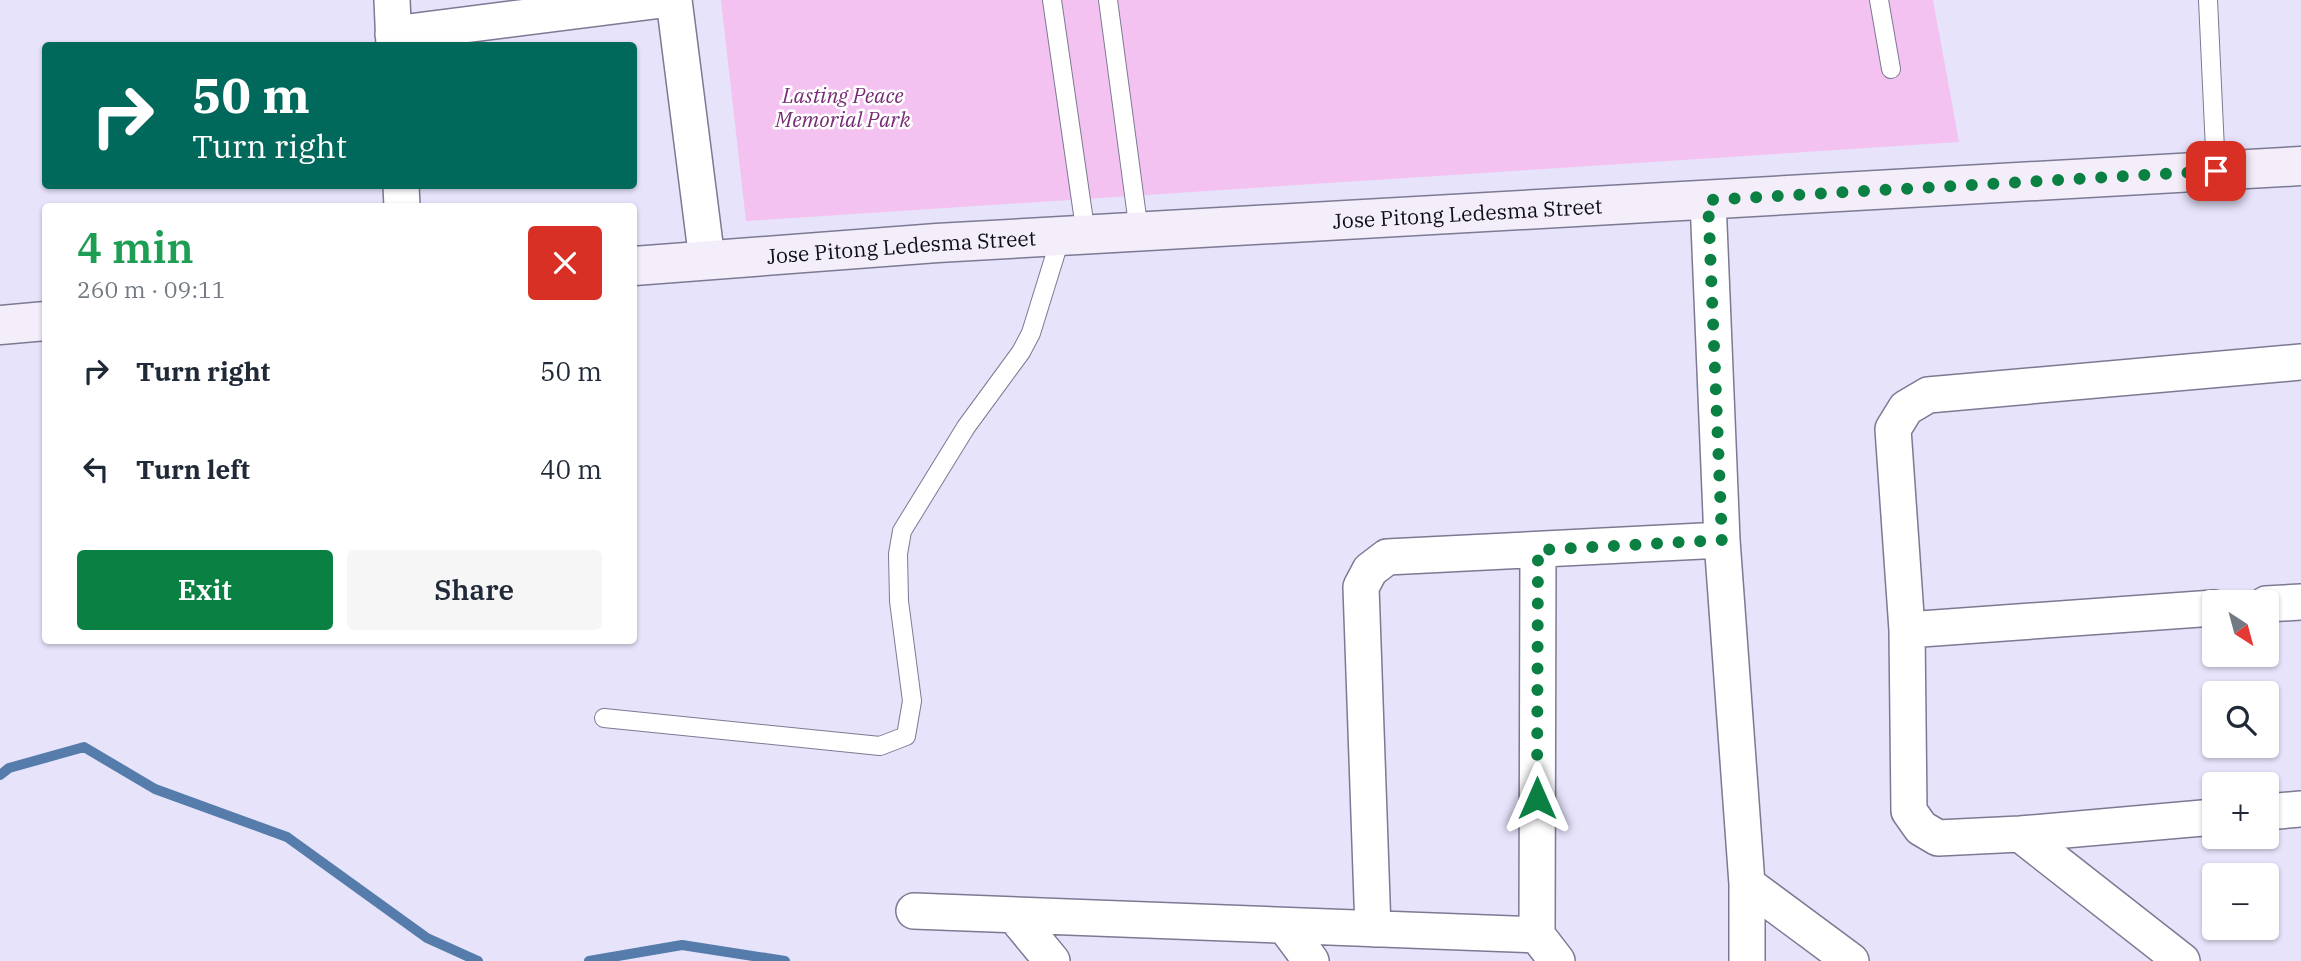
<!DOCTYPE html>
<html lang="en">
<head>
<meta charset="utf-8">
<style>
  body { margin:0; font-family:"IBM Plex Serif",serif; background:#f6f6f7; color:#1f2937; height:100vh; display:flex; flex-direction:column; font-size:26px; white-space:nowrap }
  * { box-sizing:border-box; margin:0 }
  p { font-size:23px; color:#747a83 }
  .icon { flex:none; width:38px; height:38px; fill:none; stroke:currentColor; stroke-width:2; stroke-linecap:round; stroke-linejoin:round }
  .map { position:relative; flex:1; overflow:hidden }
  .sheet { position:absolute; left:42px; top:203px; width:595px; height:441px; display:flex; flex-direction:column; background:#fff; border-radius:7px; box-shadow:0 2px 5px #0004 }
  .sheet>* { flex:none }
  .banner { position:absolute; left:42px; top:42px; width:595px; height:147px; border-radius:7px; box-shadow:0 2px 5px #0004; background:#00695c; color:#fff; overflow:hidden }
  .needle { width:46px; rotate:144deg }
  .tools { position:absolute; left:2202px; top:590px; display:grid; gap:14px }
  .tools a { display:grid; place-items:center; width:77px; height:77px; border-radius:7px; background:#fff; box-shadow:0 2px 5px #0004; font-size:35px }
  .pin { position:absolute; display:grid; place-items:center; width:60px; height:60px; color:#fff; margin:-30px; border-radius:14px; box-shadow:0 4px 10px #0006 }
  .me { position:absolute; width:77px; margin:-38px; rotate:0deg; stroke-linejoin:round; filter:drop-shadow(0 0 5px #0008) }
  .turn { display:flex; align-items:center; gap:24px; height:147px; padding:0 35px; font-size:32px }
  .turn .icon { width:91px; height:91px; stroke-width:2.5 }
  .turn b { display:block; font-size:49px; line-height:60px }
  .round { display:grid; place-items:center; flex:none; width:74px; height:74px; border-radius:7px; background:#f6f6f7 }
  .summary { display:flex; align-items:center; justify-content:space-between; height:119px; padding:0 35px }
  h1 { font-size:42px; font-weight:600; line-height:52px; color:#1e9e55 }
  .button { display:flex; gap:14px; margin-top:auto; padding:14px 35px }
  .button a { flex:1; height:80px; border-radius:7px; background:#0b8043; color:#fff; font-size:28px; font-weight:600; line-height:80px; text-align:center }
  .button a+a { background:#f6f6f7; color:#1f2937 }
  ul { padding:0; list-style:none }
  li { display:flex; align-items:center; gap:21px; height:98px; padding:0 35px }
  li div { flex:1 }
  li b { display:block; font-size:26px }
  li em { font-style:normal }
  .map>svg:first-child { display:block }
  .green { fill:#f4c2f0 }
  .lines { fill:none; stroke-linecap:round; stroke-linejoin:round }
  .stream { stroke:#567cab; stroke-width:10 }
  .lane-casing { stroke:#7c7993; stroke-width:20 }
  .street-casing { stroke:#7c7993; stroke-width:38 }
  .secondary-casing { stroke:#7c7993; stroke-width:41 }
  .lane { stroke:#fff; stroke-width:18 }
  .street { stroke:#fff; stroke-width:35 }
  .secondary { stroke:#f4edfa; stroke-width:38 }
  .route { stroke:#0b8043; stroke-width:12; stroke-dasharray:0 21.6 }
  .labels { text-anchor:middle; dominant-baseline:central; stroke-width:5; stroke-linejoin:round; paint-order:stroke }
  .park-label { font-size:21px; font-style:italic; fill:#762c74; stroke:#fff }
  .street-label { font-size:21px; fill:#0f0d17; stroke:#fff }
</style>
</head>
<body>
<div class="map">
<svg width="2301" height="961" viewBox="0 0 2301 961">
  <rect width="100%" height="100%" fill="#e6e3fb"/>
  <path class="green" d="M 721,0 L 1933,0 L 1959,142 L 746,221 Z"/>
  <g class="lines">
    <path class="stream" d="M 0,775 L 9,768 L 84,747 L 155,789 L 287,837 L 427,938 L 478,961
      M 589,961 L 682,945 L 785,961"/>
    <defs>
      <path id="lane" d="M 1052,0 L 1086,235
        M 1108,0 L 1139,232
        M 1879,0 L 1891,69
        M 2208,0 L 2216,171
        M 604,718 L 880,746 L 906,736 L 912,701 L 899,601 L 898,554 L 902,531 L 966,427 L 1021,352 L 1031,333 L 1061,236"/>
      <path id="street" d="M 392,0 L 394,46
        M 674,0 L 707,260
        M 393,34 L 662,0
        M 401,186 L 402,206
        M 1708,200 L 1722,540 L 1747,884 L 1747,961
        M 1538,550 L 1537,935 L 1557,961
        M 2266,604 L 2301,602
        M 1907,630 L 2214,608
        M 2266,812 L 2301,809
        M 2214,817 L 2020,834 L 1938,838 L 1921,828 L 1909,811 L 1907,630 L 1893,429 L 1906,408 L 1928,395 L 2301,362
        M 2020,834 L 2182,961
        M 1747,884 L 1851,961
        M 914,911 L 1537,935
        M 1014,915 L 1052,961
        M 1285,926 L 1311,961
        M 1373,929 L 1361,587 L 1370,570 L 1387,557 L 1722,540"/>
      <g id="secondary">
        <path id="s1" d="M 634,266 L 937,243 L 2301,166"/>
        <path d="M 0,325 L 46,321"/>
      </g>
    </defs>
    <use href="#lane" class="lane-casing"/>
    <use href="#street" class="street-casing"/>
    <use href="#secondary" class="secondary-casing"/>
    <use href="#lane" class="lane"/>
    <use href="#street" class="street"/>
    <use href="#secondary" class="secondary"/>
  </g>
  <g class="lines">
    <path class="route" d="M 1537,798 L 1538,550 L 1722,540 L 1708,200 L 2216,171"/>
  </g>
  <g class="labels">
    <g class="park-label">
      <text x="843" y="95">Lasting Peace<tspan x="843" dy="24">Memorial Park</tspan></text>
    </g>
    <g class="street-label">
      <text stroke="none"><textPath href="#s1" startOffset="835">Jose Pitong Ledesma Street</textPath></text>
      <text stroke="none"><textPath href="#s1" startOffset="268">Jose Pitong Ledesma Street</textPath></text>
    </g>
  </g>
</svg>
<div class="tools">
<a><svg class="needle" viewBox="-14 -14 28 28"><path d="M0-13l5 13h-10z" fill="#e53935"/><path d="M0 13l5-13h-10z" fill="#747a83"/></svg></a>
<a><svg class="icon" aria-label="search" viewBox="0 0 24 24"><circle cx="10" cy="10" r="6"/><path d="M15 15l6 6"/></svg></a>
<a>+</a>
<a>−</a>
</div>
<div class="pin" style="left:2216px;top:171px;background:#d93025"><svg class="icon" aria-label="arrive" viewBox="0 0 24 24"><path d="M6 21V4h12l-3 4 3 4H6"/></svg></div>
<svg class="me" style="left:1537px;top:798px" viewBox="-20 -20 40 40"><path d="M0-17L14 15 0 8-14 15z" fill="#0b8043" stroke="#fff" stroke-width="4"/></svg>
<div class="banner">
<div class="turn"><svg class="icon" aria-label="right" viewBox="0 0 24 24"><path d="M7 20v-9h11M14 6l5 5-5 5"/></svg><div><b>50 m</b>Turn right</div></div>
</div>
<section class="sheet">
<div class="summary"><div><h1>4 min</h1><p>260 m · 09:11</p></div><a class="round" style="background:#d93025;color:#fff"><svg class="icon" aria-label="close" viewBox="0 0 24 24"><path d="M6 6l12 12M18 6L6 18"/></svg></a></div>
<ul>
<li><svg class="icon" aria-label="right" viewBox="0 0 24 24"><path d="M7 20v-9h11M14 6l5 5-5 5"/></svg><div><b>Turn right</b></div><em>50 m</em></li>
<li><svg class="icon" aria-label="left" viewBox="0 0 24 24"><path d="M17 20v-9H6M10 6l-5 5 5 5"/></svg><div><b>Turn left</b></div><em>40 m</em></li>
</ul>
<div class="button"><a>Exit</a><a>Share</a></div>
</section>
</div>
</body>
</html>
